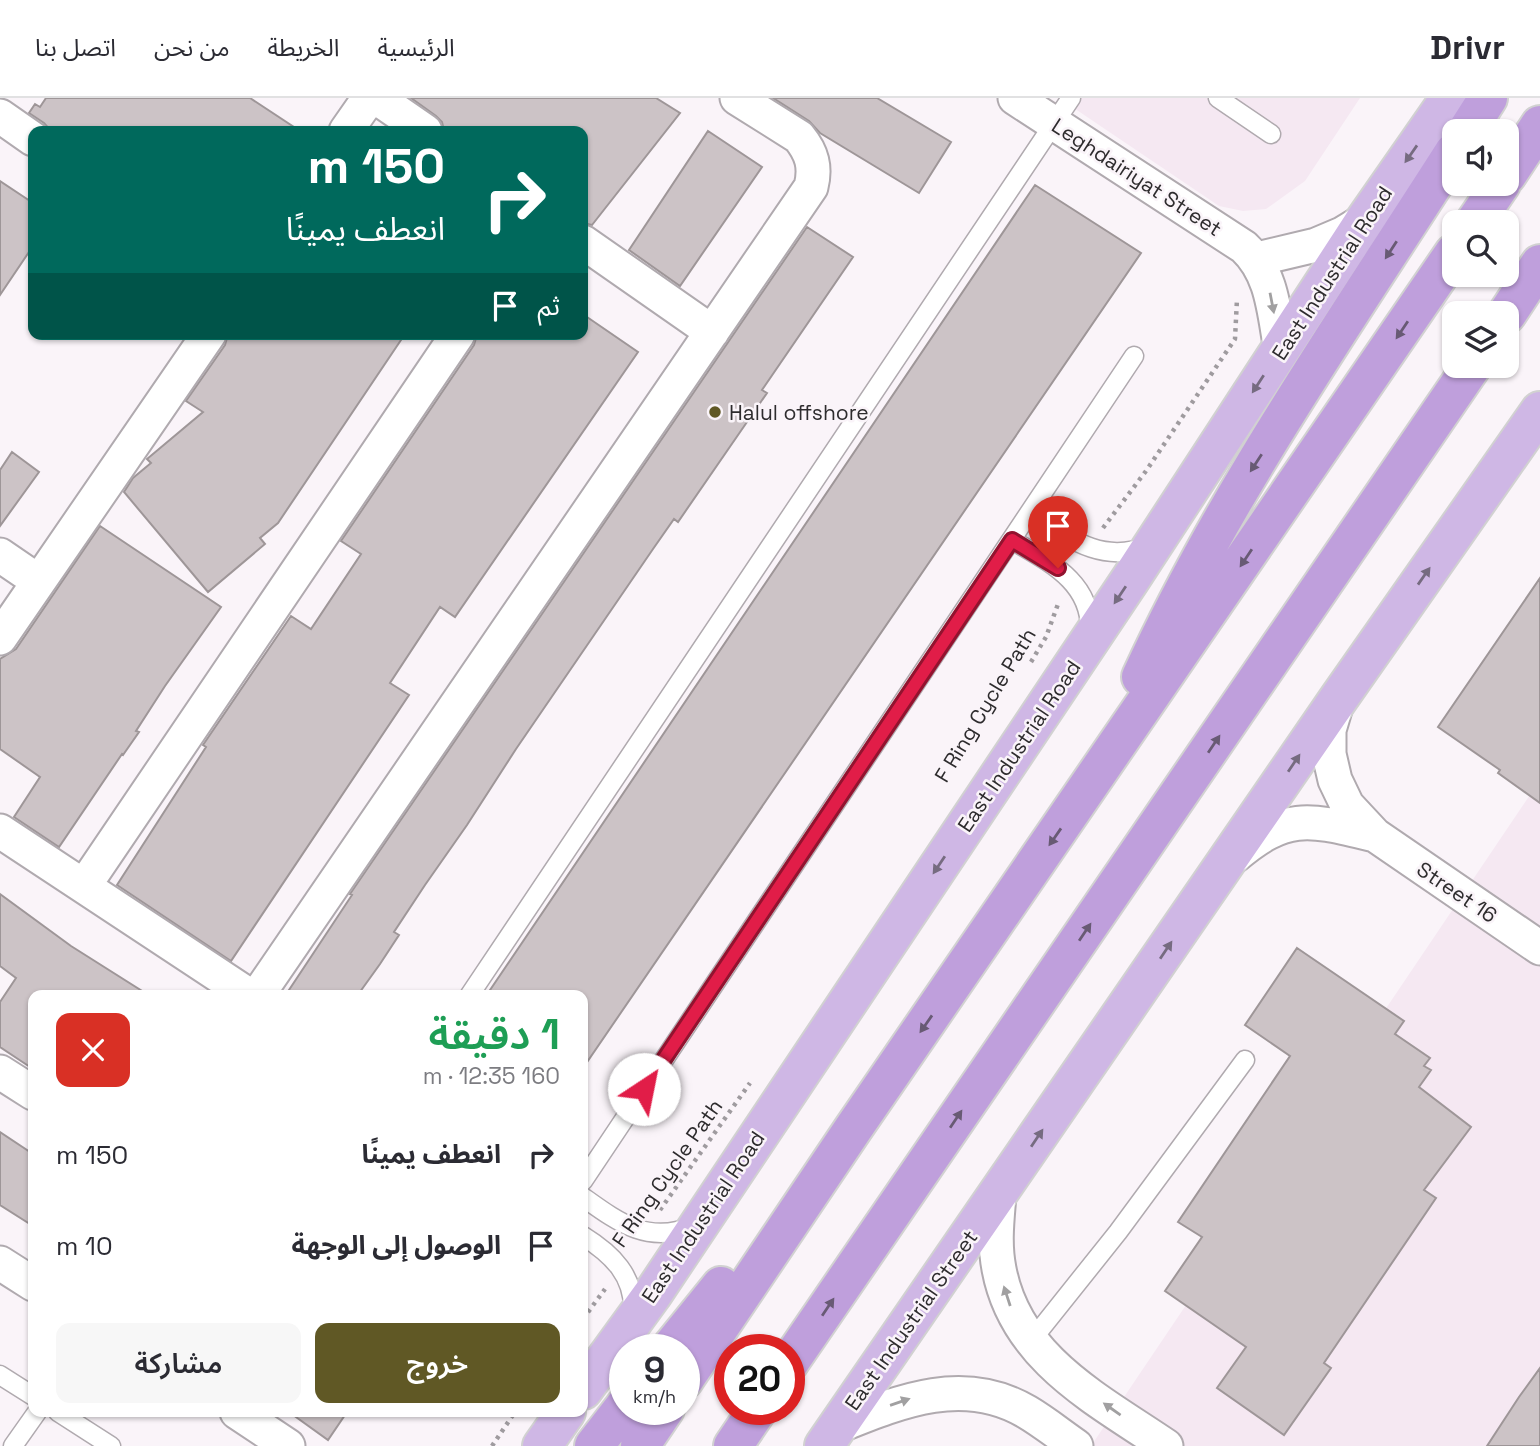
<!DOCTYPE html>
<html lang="ar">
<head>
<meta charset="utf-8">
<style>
  body { margin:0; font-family:"Space Grotesk","Noto Sans Arabic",sans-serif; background:#f7f7f7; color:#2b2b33; direction:rtl; height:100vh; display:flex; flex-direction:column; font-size:26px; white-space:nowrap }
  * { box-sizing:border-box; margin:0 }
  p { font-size:23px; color:#7c7c81 }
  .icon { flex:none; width:38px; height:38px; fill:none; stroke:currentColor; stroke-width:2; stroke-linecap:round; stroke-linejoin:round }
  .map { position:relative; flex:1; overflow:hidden; direction:ltr }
  .sheet { position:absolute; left:28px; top:892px; width:560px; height:427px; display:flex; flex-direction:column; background:#fff; border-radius:14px; box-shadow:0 2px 5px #0004; direction:rtl }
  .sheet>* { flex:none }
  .banner { position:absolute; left:28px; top:28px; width:560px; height:214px; border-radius:14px; box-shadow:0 2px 5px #0004; direction:rtl; background:#00695c; color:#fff; overflow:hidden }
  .buttons { position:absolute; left:1442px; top:21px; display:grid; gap:14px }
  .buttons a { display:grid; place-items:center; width:77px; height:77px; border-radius:14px; background:#fff; box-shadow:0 2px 5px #0004; font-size:35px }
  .speed { position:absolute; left:609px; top:1236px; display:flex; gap:14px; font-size:35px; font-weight:700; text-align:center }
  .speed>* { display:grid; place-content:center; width:91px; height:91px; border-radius:50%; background:#fff; box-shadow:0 2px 5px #0004; line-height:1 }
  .speed small { font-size:18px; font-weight:400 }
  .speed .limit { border:10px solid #d22; background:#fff; color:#111 }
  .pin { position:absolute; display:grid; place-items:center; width:60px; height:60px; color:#fff; margin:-72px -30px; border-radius:50% 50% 50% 0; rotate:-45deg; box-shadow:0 0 7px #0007 }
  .pin .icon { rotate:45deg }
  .me { position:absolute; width:77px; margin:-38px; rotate:34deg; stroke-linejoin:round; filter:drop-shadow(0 0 5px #0008) }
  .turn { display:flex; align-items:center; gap:24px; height:147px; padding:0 28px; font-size:32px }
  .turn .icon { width:91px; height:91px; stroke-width:2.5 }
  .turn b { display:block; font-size:49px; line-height:60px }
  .then { display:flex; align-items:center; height:66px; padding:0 28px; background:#0003; gap:14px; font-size:26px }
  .round { display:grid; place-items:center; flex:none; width:74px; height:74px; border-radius:14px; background:#f7f7f7 }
  .head { display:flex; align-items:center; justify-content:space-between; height:119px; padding:0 28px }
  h1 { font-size:42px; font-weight:600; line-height:52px; color:#1e9e55 }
  .primary-button { display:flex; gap:14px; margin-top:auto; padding:14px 28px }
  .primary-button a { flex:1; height:80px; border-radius:14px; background:#605825; color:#fff; font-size:28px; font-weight:600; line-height:80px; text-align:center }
  .primary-button a+a { background:#f7f7f7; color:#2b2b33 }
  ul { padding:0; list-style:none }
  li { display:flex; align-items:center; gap:21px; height:91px; padding:0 28px }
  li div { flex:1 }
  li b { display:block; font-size:26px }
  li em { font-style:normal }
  header { display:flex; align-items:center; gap:42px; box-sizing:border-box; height:98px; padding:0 35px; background:#fff; border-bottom:2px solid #e1e1e2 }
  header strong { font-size:33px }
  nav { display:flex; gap:38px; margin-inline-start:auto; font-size:24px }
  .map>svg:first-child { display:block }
  .built { fill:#f5e8f2 }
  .building { fill:#ccc3c6; stroke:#9e9698; stroke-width:2 }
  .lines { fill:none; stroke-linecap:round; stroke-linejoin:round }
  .service-casing { stroke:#b0aaaf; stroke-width:21 }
  .minor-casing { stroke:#b0aaaf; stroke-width:37 }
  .primary-casing { stroke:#d1d1d1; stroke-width:42 }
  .trunk-casing { stroke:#d1d1d1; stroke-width:42 }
  .path { stroke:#9f9b9f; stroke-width:4.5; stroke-dasharray:3.5 5; stroke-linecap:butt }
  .service { stroke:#fff; stroke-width:18 }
  .minor { stroke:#fff; stroke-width:33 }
  .primary { stroke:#cfb7e5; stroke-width:38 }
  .trunk { stroke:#bf9fdc; stroke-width:38 }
  .oneway { fill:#766b80 }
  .oneway2 { fill:#685a74 }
  .oneway3 { fill:#a1a0a1 }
  .route-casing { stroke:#92132f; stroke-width:18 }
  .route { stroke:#e11d48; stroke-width:12 }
  .poi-dot { fill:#605825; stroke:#faf4f9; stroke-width:2.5 }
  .labels { text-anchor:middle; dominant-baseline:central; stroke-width:5; stroke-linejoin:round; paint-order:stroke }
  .street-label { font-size:21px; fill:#2e2c2e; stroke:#faf4f9 }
  .poi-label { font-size:21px; fill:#2e2c2e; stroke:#faf4f9; text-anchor:start }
</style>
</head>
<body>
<header>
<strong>Drivr</strong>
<nav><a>الرئيسية</a><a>الخريطة</a><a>من نحن</a><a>اتصل بنا</a></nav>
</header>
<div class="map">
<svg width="1540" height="1348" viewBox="0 0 1540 1348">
  <rect width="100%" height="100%" fill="#faf4f9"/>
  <path class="built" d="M 1059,0 L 1360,0 L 1305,83 L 1266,111 L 1243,113 L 1219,108 Z
    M 1540,682 L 1540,1348 L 1091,1348 Z"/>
  <path class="building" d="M 46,0 L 250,0 L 300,33 L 51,33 L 44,25 L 29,15 L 35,6 L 40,9 Z
    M 411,0 L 656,0 L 680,15 L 592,127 L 583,125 L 583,33 L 444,33 L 442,24 L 436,18 Z
    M 773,0 L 877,0 L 951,44 L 919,95 L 820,35 L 809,23 Z
    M 708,33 L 762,69 L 680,188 L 629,152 Z
    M 0,83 L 33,105 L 33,148 L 0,197 Z
    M 1035,87 L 1141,155 L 583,970 L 583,898 L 486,898 Z
    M 807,129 L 853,159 L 762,292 L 767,295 L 747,324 L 678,424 L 674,421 L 653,451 L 516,651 L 467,727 L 425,787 L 394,834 L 399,837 L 380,866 L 357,898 L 285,898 L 352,797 L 350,796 Z
    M 587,219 L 638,254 L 455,519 L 440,509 L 390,585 L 409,597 L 231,863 L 117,787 L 206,649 L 203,647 L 291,518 L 311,531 L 361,456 L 341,443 L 474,247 L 477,236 L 583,236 L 583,226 Z
    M 228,236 L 405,236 L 278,425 L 260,440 L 265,446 L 208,494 L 124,394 L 133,380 L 151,365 L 147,361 L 203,314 L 186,303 L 225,247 Z
    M 12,354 L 39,374 L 0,428 L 0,372 Z
    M 100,428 L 221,509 L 165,588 L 136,633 L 139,634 L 123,657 L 122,656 L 59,749 L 14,719 L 40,679 L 0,651 L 0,561 L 16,551 Z
    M 1540,480 L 1540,705 L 1498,675 L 1500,672 L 1438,629 Z
    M 0,796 L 71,848 L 150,898 L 33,898 L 33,971 L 0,949 L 0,904 L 16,880 L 0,868 Z
    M 1297,850 L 1404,923 L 1395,936 L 1430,960 L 1424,968 L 1431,972 L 1419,989 L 1471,1029 L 1424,1092 L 1436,1100 L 1324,1265 L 1331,1270 L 1284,1337 L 1217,1290 L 1246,1249 L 1165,1193 L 1202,1139 L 1178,1124 L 1290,958 L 1245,927 Z
    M 0,1034 L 33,1056 L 33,1128 L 0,1107 Z
    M 1540,1270 L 1540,1348 L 1487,1348 L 1519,1299 Z
    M 289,1314 L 347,1314 L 328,1342 Z"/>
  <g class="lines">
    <defs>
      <path id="service" d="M 1218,0 L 1271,36
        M 1030,415 C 1067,439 1103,468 1149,447
        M 1012,442 C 1049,464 1092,484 1090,534
        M 469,898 L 1071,0
        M 583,1083 L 1134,258
        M 583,1099 C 618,1124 648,1147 693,1128
        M 583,1138 C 612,1156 635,1178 633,1215
        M 1031,1243 L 1118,1134 L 1245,962
        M 0,1277 L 33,1298
        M 58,1314 L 111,1348
        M 13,1348 L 37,1314"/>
      <path id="minor" d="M 377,0 L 425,33
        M 1015,0 L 1244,149 C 1273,176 1274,215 1281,252
        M 0,18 L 33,41
        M 346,33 L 369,0
        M 583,144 L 712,234
        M 1257,161 L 1316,147 L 1342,136 L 1365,122
        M 0,457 L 38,483
        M 0,540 L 209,236
        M 1337,605 L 1329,632 L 1329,656 L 1335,682 L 1347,707 L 1375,737 L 1540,850
        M 0,733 L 250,898
        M 1235,758 C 1288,713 1311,722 1375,737
        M 84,788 L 458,236
        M 257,898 L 811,89 C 816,69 812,55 799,39 L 737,0
        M 0,974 L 33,995
        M 999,1097 C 997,1122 994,1146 999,1171 C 1016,1261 1097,1301 1166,1348
        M 0,1165 L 33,1186
        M 237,1314 L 288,1348
        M 836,1329 C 898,1304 963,1276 1027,1314 C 1044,1324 1060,1337 1076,1348"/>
      <path id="primary" d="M 583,1292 L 652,1197 L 1130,482 L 1365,122 L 1450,0
        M 542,1348 L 566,1314
        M 824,1348 L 1339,600 L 1540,313"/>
      <path id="trunk" d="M 1467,33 L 1488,0
        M 1507,77 L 1540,27
        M 1475,124 L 1501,86
        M 1507,216 L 1540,166
        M 1141,579 C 1226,394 1345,225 1454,54
        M 670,1251 L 721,1188
        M 789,1265 L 1472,268
        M 684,1282 L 853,1031 L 1454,155
        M 594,1348 L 625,1308
        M 640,1348 L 665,1311
        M 733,1348 L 758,1311"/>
    </defs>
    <use href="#service" class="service-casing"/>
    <use href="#minor" class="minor-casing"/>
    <use href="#primary" class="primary-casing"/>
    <use href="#trunk" class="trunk-casing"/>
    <path class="path" d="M 1103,430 L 1146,373 L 1235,241 L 1237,201
      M 1031,564 L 1046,539 L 1058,506
      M 660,1112 L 750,985
      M 583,1221 L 605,1191
      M 492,1348 L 515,1314"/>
    <use href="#service" class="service"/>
    <use href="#minor" class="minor"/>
    <use href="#primary" class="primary"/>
    <use href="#trunk" class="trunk"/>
  </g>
  <defs><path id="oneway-solid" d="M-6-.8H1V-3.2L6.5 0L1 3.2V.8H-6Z" transform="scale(1.75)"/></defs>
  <g class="oneway">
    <use href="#oneway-solid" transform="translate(1411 56) rotate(125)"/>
    <use href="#oneway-solid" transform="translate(1258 286) rotate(123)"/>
    <use href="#oneway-solid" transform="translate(1424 478) rotate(-55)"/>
    <use href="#oneway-solid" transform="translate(1120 497) rotate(124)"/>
    <use href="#oneway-solid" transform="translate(1294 665) rotate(-56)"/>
    <use href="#oneway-solid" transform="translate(939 767) rotate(124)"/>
    <use href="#oneway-solid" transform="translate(1166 852) rotate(-56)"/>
    <use href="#oneway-solid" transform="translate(1037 1040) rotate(-56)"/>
  </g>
  <g class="oneway2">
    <use href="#oneway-solid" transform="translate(1391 152) rotate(123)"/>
    <use href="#oneway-solid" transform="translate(1402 232) rotate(124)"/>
    <use href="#oneway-solid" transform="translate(1256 365) rotate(123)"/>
    <use href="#oneway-solid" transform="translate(1246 460) rotate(124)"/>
    <use href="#oneway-solid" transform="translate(1214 646) rotate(-56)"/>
    <use href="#oneway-solid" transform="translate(1055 739) rotate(125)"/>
    <use href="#oneway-solid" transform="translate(1085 834) rotate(-56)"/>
    <use href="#oneway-solid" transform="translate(926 926) rotate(125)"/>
    <use href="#oneway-solid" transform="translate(956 1021) rotate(-56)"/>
    <use href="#oneway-solid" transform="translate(828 1209) rotate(-56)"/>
  </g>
  <g class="oneway3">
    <use href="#oneway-solid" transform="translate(1272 205) rotate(79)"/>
    <use href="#oneway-solid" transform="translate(1007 1198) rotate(-108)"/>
    <use href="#oneway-solid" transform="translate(900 1304) rotate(-19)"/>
    <use href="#oneway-solid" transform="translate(1112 1311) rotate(-145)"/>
  </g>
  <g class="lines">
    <defs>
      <path id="route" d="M 644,991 L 1012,442 L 1058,470"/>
    </defs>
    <use href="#route" class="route-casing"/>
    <use href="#route" class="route"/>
  </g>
  <circle class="poi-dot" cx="715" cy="314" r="7"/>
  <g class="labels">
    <g class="street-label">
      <text transform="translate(1137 79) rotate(33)">Leghdairiyat Street</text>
      <text transform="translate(1332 175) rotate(-57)">East Industrial Road</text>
      <text transform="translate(985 607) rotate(-59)">F Ring Cycle Path</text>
      <text transform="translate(1019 648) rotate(-56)">East Industrial Road</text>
      <text transform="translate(1457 794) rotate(34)">Street 16</text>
      <text transform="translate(667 1075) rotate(-55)">F Ring Cycle Path</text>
      <text transform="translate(703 1119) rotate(-56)">East Industrial Road</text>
      <text transform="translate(911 1222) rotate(-55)">East Industrial Street</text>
    </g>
    <g class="poi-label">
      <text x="729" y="314">Halul offshore</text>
    </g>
  </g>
</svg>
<div class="buttons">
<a><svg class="icon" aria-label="sound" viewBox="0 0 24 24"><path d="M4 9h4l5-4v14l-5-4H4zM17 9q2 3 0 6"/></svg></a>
<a><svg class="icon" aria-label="search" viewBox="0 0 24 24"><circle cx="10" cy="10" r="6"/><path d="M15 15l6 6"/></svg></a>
<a><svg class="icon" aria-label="layers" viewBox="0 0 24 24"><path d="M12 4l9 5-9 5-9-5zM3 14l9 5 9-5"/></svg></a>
</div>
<div class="speed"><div>9<small>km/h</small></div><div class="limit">20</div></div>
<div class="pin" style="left:1058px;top:470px;background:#d93025"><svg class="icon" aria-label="arrive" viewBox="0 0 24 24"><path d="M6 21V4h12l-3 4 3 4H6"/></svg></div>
<svg class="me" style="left:644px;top:991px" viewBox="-20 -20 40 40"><circle r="19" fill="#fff"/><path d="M0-13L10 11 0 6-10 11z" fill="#e11d48"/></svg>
<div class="banner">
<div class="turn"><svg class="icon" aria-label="right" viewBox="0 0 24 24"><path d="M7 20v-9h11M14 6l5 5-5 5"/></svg><div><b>150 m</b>انعطف يمينًا</div></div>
<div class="then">ثم<svg class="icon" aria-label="arrive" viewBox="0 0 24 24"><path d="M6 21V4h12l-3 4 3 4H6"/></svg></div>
</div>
<section class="sheet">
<div class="head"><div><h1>1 دقيقة</h1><p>160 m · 12:35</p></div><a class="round" style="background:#d93025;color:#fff"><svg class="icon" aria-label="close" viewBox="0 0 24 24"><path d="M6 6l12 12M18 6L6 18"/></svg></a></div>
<ul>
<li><svg class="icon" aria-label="right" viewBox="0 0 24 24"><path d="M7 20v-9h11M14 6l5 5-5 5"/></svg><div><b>انعطف يمينًا</b></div><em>150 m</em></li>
<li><svg class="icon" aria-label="arrive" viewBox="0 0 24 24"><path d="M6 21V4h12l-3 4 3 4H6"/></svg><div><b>الوصول إلى الوجهة</b></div><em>10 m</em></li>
</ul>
<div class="primary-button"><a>خروج</a><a>مشاركة</a></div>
</section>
</div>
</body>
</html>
